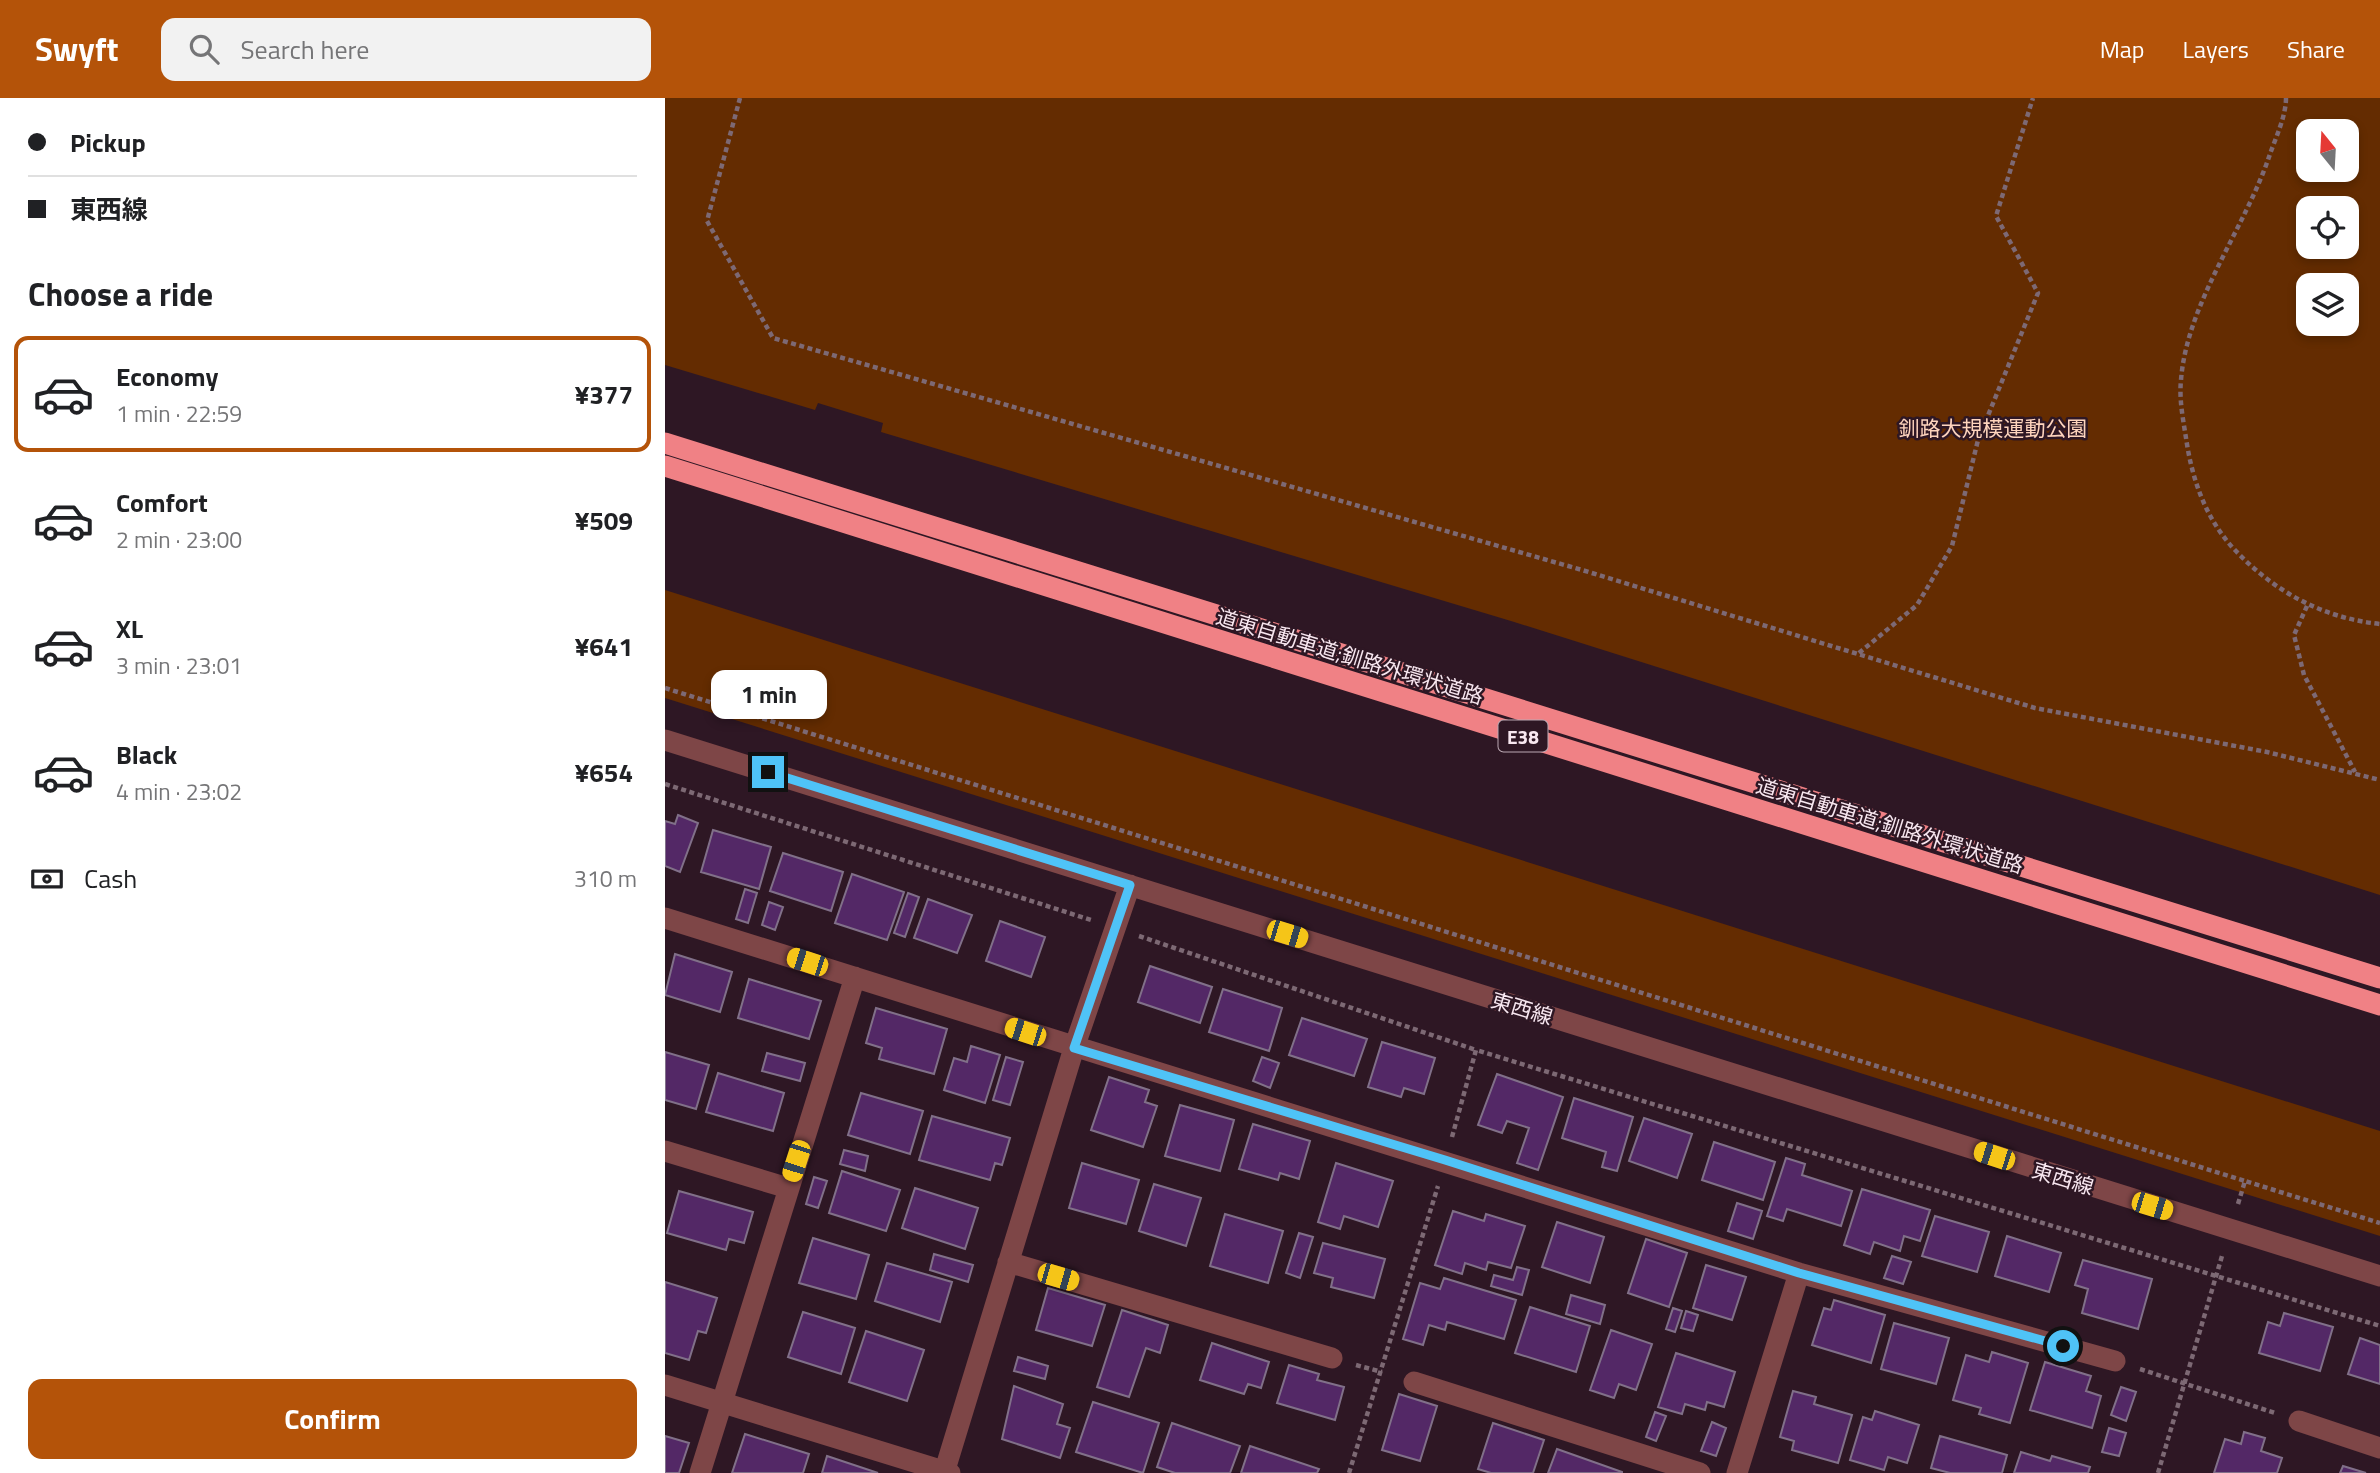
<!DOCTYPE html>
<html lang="en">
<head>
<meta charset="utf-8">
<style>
  body { margin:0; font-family:"Titillium Web","Noto Sans JP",sans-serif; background:#f2f2f2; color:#202124; height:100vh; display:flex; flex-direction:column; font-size:26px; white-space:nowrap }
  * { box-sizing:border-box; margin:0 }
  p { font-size:23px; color:#757577 }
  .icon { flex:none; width:38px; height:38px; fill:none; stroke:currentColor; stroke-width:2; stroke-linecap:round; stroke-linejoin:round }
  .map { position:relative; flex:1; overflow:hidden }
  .details { display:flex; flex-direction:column; background:#fff; width:665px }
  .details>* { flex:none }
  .top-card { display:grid; align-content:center; height:154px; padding:0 28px; background:#fff }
  .needle { width:46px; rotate:342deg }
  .tools { position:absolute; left:1631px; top:21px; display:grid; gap:14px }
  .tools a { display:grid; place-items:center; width:63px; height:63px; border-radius:14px; background:#fff; box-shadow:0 4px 10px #0003; font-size:35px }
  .end { position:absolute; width:32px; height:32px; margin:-16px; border:9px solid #4fc3f7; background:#111; box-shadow:0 0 0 4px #111 }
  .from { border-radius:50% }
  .bubble { position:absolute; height:49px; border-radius:14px; background:#fff; box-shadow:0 4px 10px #0003; font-size:23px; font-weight:700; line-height:49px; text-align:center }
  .car { position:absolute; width:21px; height:42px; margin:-21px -10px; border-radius:9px; box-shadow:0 0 5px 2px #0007; background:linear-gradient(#f5c518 24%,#345 0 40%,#f5c518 0 76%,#345 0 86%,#f5c518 0) }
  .top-card b { display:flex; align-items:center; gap:24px; height:66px; font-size:26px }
  .top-card b+b { border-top:2px solid #e0e0e0 }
  .top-card i { width:18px; height:18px; background:#202124 }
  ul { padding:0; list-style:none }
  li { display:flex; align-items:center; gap:21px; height:116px; margin:0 14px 10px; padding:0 14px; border:4px solid transparent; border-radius:14px }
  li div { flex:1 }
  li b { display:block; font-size:26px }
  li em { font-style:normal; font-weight:700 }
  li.current { border-color:#b45309 }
  li>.icon { width:63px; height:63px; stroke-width:1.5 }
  h2 { padding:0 28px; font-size:32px; line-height:84px }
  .pay { display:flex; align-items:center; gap:18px; height:77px; padding:0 28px; font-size:26px }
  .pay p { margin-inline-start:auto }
  .button { display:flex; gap:14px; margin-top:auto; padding:14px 28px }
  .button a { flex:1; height:80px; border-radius:14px; background:#b45309; color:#fff; font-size:28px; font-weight:700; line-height:80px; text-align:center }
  header { display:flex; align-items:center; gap:42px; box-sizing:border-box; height:98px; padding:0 35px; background:#b45309; color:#fff }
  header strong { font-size:33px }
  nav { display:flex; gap:38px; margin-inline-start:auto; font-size:24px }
  .search { width:490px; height:63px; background:#f2f2f2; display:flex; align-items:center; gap:18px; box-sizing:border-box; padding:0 24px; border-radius:14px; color:#757577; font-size:26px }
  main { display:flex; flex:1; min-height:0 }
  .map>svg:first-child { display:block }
</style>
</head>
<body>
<header>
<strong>Swyft</strong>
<div class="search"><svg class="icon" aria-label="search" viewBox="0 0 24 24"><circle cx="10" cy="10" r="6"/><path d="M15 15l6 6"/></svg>Search here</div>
<nav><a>Map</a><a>Layers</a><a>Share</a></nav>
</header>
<main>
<section class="details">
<div class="top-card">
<b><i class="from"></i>Pickup</b>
<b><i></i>東西線</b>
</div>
<h2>Choose a ride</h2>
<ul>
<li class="current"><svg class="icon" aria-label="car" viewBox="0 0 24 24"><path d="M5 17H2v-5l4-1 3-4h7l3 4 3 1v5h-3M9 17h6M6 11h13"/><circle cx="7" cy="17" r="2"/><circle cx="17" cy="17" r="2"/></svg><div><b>Economy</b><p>1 min · 22:59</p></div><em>¥377</em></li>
<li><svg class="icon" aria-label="car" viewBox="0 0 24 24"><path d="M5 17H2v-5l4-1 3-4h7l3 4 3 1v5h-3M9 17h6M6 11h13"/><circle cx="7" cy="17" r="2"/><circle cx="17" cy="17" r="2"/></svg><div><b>Comfort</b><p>2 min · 23:00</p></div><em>¥509</em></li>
<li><svg class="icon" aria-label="car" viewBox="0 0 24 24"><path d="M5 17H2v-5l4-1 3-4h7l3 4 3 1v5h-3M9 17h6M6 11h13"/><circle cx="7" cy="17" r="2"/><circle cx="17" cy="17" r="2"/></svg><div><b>XL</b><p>3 min · 23:01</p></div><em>¥641</em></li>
<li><svg class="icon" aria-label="car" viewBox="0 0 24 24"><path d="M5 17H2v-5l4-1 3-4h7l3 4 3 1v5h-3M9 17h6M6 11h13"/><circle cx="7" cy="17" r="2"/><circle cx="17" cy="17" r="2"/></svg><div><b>Black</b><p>4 min · 23:02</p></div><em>¥654</em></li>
</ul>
<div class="pay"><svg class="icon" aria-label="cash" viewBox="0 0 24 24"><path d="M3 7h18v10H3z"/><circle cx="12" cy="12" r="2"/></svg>Cash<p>310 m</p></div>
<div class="button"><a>Confirm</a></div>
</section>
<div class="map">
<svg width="1715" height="1375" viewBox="0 0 1715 1375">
  <rect width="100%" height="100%" fill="#2e1724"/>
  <path fill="#642c01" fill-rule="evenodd" d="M0,0h1715v797l-869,-274 -630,-189 2,-9 -65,-20 -3,7 -150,-45zM1643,33h39v39h-39zM1643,110h39v39h-39zM1643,187h39v39h-39z
    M0,492l1715,541v105l-1715,-538z"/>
  <path fill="#532866" stroke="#817089" stroke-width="2" d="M13,717l20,8 -18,49 -15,-6v-45l10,3z
    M48,732l58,17 -12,42 -58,-17z
    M118,755l60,19 -12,39 -61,-20z
    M187,776l52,18 -17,48 -52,-17z
    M80,791l12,4 -9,30 -12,-4z
    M243,795l11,4 -14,40 -11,-4z
    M263,801l44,16 -15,38 -43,-15z
    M104,804l14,5 -8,23 -13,-5z
    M335,823l45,16 -14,40 -45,-16z
    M10,856l57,18 -12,40 -55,-17z
    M485,868l62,21 -12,36 -62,-21z
    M84,881l72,22 -12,38 -71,-21z
    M558,891l59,19 -13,43 -60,-19z
    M211,910l71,21 -13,45 -55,-15 3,-11 -16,-5z
    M637,920l65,21 -13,37 -65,-21z
    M717,944l53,16 -11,36 -20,-6 -3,9 -33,-10z
    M306,948l29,9 -15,48 -41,-13 10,-32 13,4z
    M0,954l44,13 -13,44 -31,-9z
    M102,955l38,10 -5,18 -38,-10z
    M341,959l17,5 -13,43 -17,-5z
    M597,959l17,6 -9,25 -17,-7z
    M53,975l66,20 -11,38 -67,-19z
    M832,976l66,23 -25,73 -21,-7 12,-35 -22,-7 -5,12 -24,-8z
    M444,979l40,13 -4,12 12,4 -14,41 -52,-17z
    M196,995l62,18 -13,43 -62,-19z
    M909,1000l59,19 -16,54 -15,-4 4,-15 -44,-14z
    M515,1007l54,15 -14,51 -55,-15z
    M267,1018l78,22 -8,27 -7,-2 -5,17 -71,-20z
    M979,1020l48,16 -15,44 -48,-17z
    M588,1026l57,17 -11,38 -19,-6 -2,7 -39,-11z
    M1049,1044l61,20 -12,38 -61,-20z
    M179,1052l24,6 -3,15 -25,-7z
    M1121,1060l19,6 -3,11 50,16 -11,35 -54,-17 -4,12 -16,-5z
    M417,1065l57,17 -13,44 -57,-16z
    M671,1065l57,18 -15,46 -34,-11 -4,13 -22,-7z
    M177,1073l58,19 -14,41 -57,-18z
    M149,1079l13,4 -9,27 -12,-4z
    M489,1086l47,14 -15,48 -47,-15z
    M250,1090l63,20 -13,41 -63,-21z
    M1197,1091l68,21 -10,31 -16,-5 -4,15 -26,-9 -4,12 -26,-9z
    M14,1093l74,21 -9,31 -15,-4 -3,11 -59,-17z
    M1072,1105l25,8 -9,28 -25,-8z
    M788,1113l31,10 2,-7 39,12 -14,42 -23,-6 -2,8 -21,-7 -3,11 -27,-9z
    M560,1116l58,17 -15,52 -58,-17z
    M1270,1118l54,16 -12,40 -55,-16z
    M892,1124l47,15 -14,46 -48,-16z
    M634,1135l14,4 -13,41 -14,-5z
    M1342,1138l54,17 -12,39 -54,-16z
    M148,1140l56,17 -13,44 -57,-16z
    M981,1141l41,14 -18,54 -41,-14z
    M658,1145l62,16 -11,39 -43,-11 2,-9 -19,-5z
    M269,1156l39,11 -5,17 -38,-12z
    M1227,1158l19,6 -8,22 -19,-6z
    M1418,1162l69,19 -14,50 -56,-16 6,-24 -13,-4z
    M222,1165l65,19 -12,40 -65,-21z
    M1041,1167l40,12 -14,43 -39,-12z
    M852,1169l12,3 -7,25 -31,-9 3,-11 19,5z
    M779,1180l72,22 -12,39 -57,-17 -2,8 -16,-5 -6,20 -20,-6 17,-56 20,6z
    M0,1184l52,16 -11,35 -8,-2 -9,29 -24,-7z
    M383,1190l57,17 -13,41 -56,-16z
    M906,1197l34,10 -5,19 -34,-10z
    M1169,1202l51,15 -14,48 -59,-18 12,-37 7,2z
    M865,1209l60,19 -14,46 -61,-19z
    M1008,1210l9,3 -7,21 -9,-3z
    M457,1212l46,15 -8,28 -14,-5 -17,49 -32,-10z
    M1021,1213l12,4 -5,16 -12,-3z
    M138,1214l52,16 -14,46 -53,-17z
    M1619,1215l49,14 -13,44 -61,-18 9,-31 12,4z
    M1229,1225l55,15 -13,46 -55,-15z
    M946,1232l41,14 -16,46 -17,-6 -5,14 -24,-8z
    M201,1233l58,19 -17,51 -58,-19z
    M1695,1240l20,7v39l-32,-10z
    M547,1245l57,19 -8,26 -13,-4 -4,10 -44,-14z
    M1327,1254l36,11 -18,60 -31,-9 2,-6 -28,-8 13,-45 23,7z
    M1011,1255l59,19 -11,35 -17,-5 -2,8 -20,-6 -3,10 -24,-7z
    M353,1259l30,9 -3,13 -31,-8z
    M1380,1264l46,14 -5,15 15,5 -9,32 -62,-18z
    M624,1267l30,9 -2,6 27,7 -9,33 -58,-17z
    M349,1288l49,18 -6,20 13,4 -10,30 -58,-19z
    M1456,1289l15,5 -10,29 -15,-6z
    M1128,1293l23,6 -2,7 38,11 -14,48 -46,-13 2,-9 -14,-4z
    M734,1296l38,12 -17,55 -38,-11z
    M428,1304l66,21 -16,50 -67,-21z
    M1210,1313l44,14 -12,38 -19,-6 -4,13 -34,-10 13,-43 9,3z
    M990,1314l11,4 -10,25 -10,-4z
    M1047,1324l14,6 -10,28 -15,-5z
    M507,1325l68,23 -10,27h-55l-18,-6z
    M828,1325l51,17 -11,33h-42l-13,-4z
    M1444,1330l17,5 -7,23 -17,-4z
    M1579,1334l21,6 -4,13 21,7 -5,15h-63l11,-34 16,5z
    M80,1336l64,20 -6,19h-71z
    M0,1338l24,7 -10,30h-14z
    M1275,1338l67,19 -5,18h-52l-19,-5z
    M585,1348l69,23 -2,4h-76z
    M892,1351l65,23v1h-74z
    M1356,1354l29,9 2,-5 38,11 -2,6h-74z
    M162,1358l51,17h-56z
    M1678,1368l23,7h-26z"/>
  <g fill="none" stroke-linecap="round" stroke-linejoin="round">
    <path stroke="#7d6974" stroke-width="4.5" stroke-dasharray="5 3.5" stroke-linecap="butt" d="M75,0l-33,123 66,117 809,232 453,138 232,44 113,28
      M1621,0c0,18 -10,39 -16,56 -24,73 -83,148 -89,226 -2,19 2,39 5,58 6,41 19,79 47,110 40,43 89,70 147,76
      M1642,508l-13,29 10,40 51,97
      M1194,555l58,-48 35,-59 26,-106 60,-147 -42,-77 37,-118
      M0,590l1580,493
      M0,686l426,136
      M474,838l337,114
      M787,1039l24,-87 904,276
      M1573,1106l7,-23 135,42
      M691,1267l26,7
      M1475,1271l135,44
      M684,1375l89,-287
      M1493,1375l64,-217"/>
    <path stroke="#7e4647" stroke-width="21" d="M0,642l1715,536
      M0,820l1134,355 316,88
      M0,1053l123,37
      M343,1164l324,96
      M749,1284l286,91
      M0,1287l285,88
      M1634,1323l81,27
      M35,1375l155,-496
      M279,1375l130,-425 56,-163
      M1072,1375l62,-200"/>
    <path stroke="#f08185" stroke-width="21" d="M0,345l1715,535
      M0,368l1715,539"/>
  </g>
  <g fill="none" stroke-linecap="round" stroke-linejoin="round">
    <path stroke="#4fc3f7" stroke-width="9" d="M103,674l362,113 -56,163 371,112 354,113 264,73"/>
  </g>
  <g text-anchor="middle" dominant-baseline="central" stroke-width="5" stroke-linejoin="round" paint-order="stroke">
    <rect fill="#2e1724" stroke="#bba9b3" stroke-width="2" x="833.5" y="622.5" width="49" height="31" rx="5"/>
    <g font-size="19" font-weight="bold" fill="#f8e7f0">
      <text x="858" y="638">E38</text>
    </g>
    <g font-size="21" fill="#fed4bd" stroke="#2e1724">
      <text x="1328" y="330">釧路大規模運動公園</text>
    </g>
    <g font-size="21" fill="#f8e7f0" stroke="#2e1724">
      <text transform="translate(685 558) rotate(17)">道東自動車道;釧路外環状道路</text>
      <text transform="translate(1225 727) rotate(17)">道東自動車道;釧路外環状道路</text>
      <text transform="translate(857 910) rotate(17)">東西線</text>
      <text transform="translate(1398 1080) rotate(17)">東西線</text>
    </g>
  </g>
</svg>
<div class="tools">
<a><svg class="needle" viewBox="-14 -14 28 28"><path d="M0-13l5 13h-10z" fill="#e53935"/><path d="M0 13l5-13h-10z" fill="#757577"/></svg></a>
<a><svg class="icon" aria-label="locate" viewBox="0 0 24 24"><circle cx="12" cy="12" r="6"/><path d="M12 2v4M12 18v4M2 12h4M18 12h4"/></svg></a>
<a><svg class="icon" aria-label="layers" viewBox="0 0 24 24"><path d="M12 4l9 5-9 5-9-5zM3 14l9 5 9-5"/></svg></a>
</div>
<i class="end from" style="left:1398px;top:1248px"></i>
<i class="end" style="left:103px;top:674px"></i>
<div class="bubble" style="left:46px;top:572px;width:116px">1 min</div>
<i class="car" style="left:622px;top:836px;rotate:107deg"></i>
<i class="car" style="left:142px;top:864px;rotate:288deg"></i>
<i class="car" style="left:360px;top:934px;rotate:288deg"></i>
<i class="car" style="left:1329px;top:1058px;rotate:288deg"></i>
<i class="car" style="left:131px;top:1063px;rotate:198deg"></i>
<i class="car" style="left:1487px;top:1108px;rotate:107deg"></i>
<i class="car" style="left:393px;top:1179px;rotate:106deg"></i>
</div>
</main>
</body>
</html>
